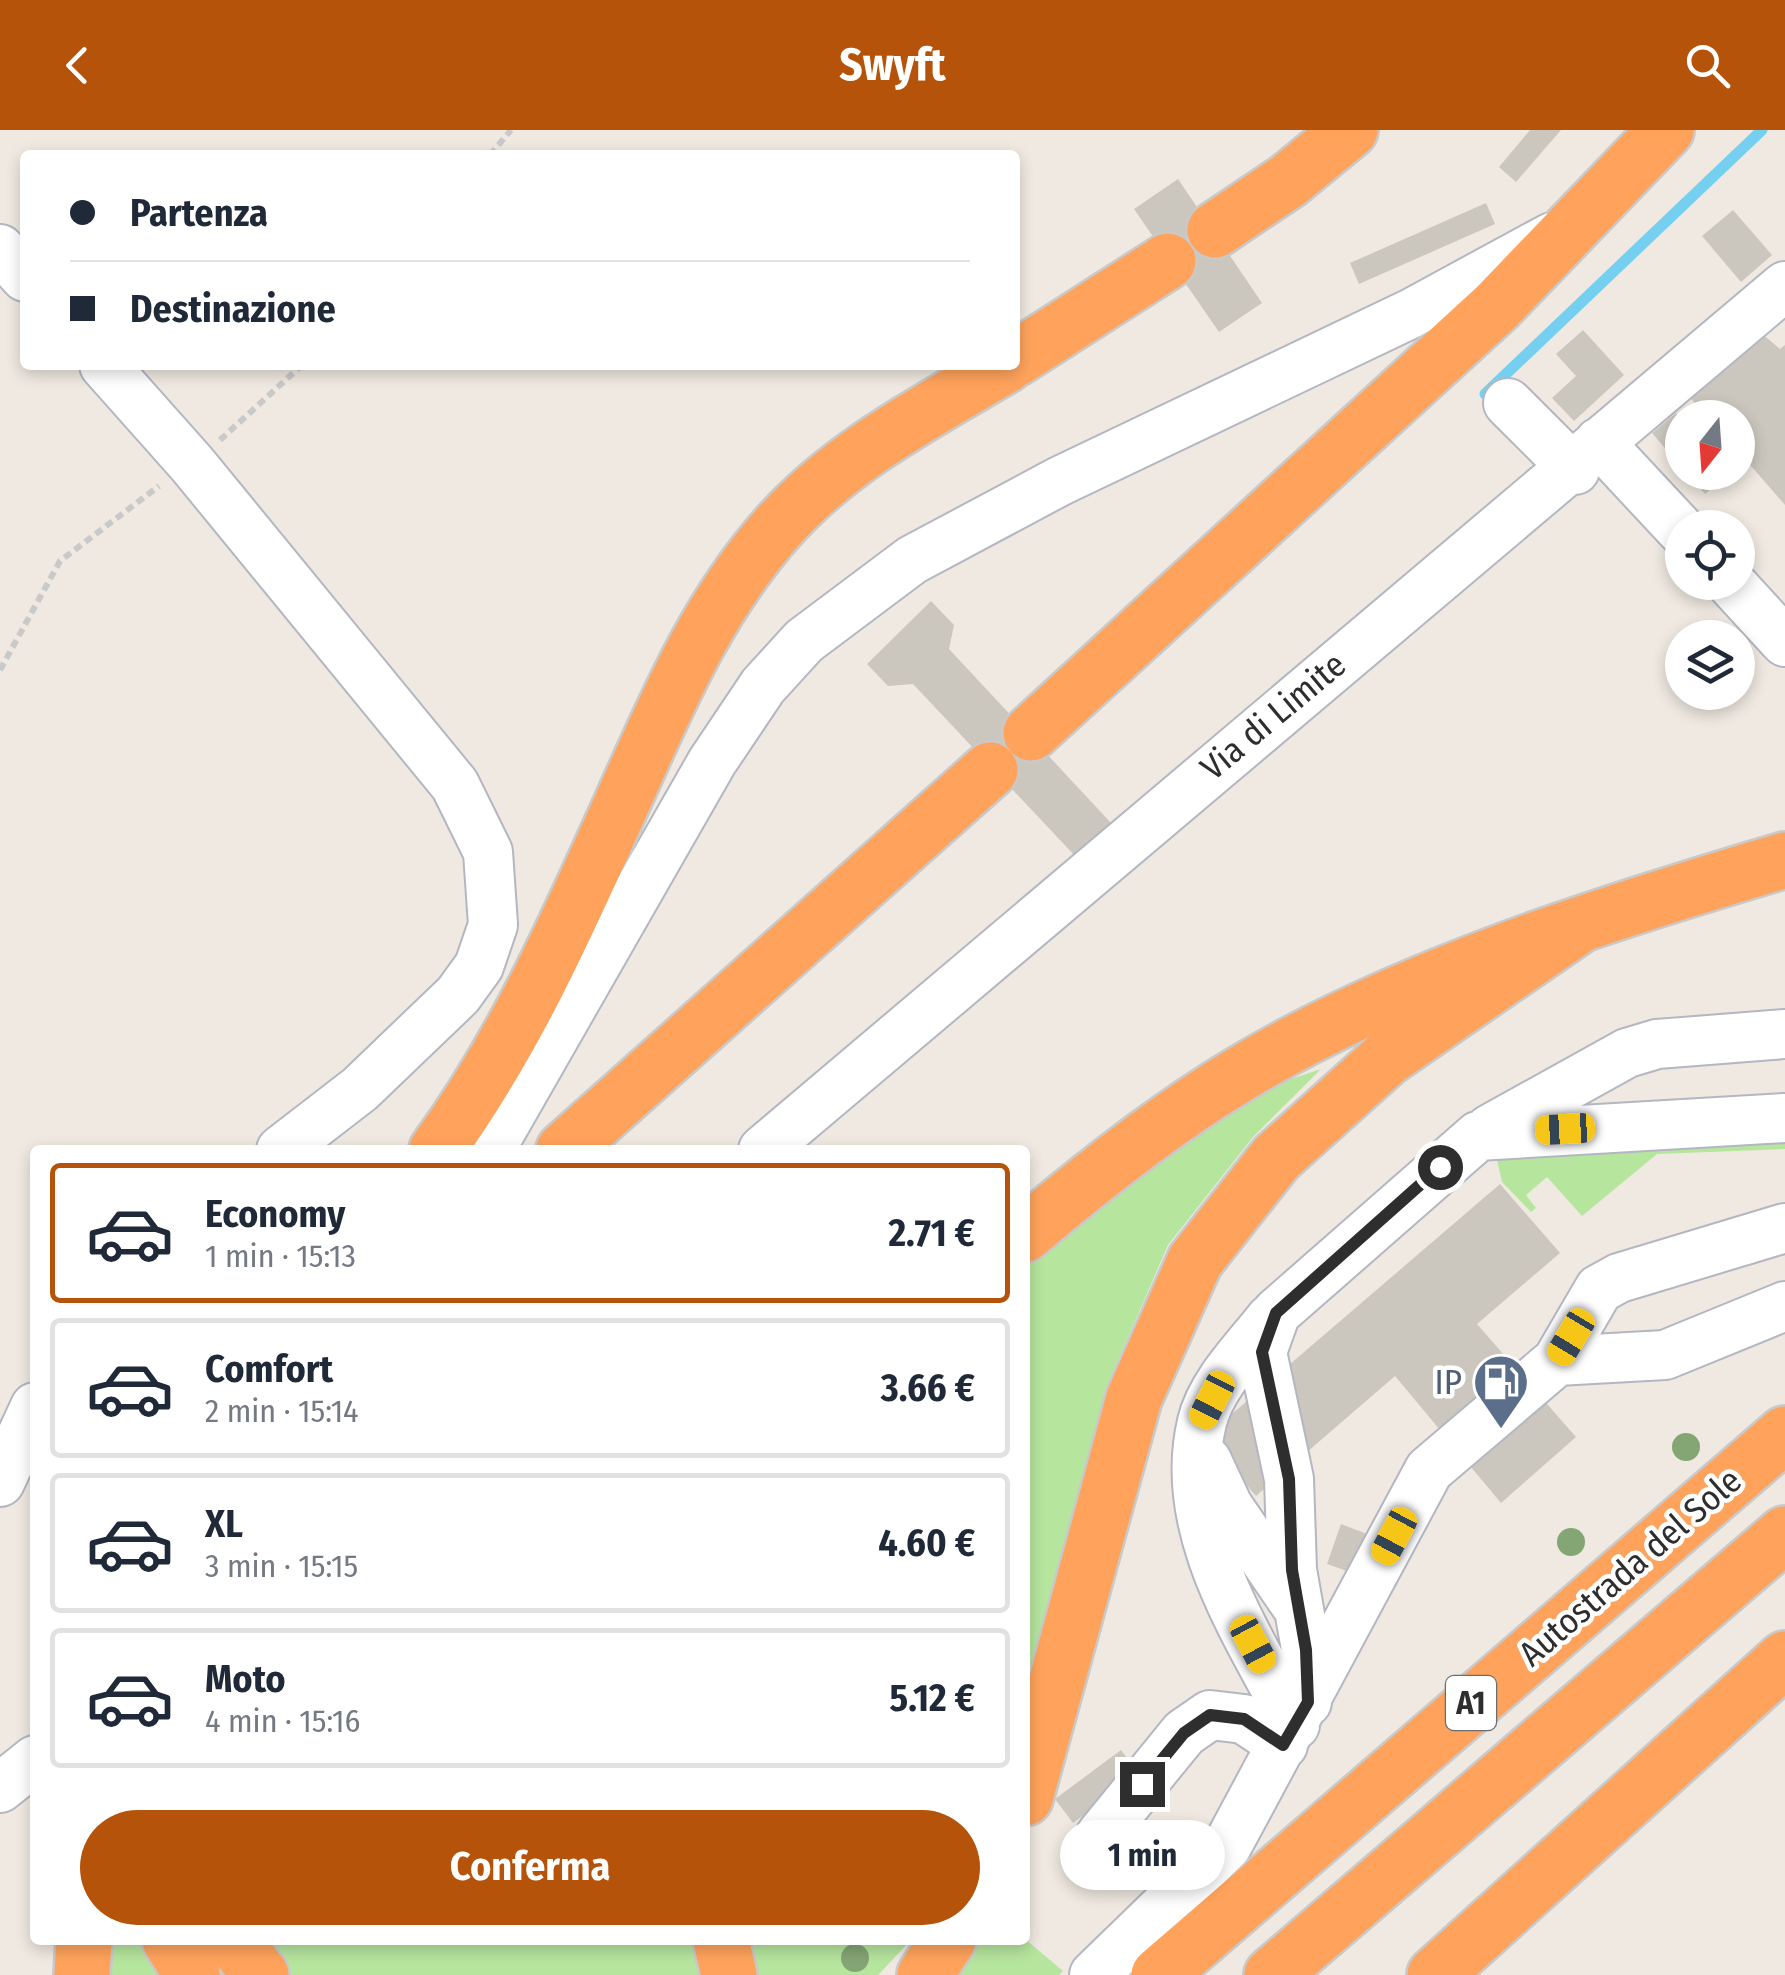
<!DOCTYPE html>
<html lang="it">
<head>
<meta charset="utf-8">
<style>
  body { margin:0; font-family:"Fira Sans Condensed",sans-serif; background:#f2f2f3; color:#1f2937; height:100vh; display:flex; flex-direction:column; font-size:38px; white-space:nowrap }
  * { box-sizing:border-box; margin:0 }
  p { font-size:32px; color:#747a83 }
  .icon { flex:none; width:55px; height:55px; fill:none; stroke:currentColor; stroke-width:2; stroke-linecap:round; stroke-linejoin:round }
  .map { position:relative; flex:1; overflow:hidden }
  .drawer { position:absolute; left:30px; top:1015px; width:1000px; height:800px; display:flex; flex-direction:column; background:#fff; border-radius:10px; box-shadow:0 5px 15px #0003 }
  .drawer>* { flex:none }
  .banner { position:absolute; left:20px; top:20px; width:1000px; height:220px; border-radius:10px; box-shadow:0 5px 15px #0003; display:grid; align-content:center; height:220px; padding:0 50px; background:#fff }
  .needle { width:65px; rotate:197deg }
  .tools { position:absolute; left:1665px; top:270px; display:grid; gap:20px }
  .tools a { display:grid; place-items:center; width:90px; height:90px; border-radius:50%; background:#fff; box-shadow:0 5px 15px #0003; font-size:50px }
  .end { position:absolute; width:45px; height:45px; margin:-22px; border:12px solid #2e2e2e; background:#fff; box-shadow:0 0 0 5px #fff }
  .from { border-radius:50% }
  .bubble { position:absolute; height:70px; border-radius:35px; background:#fff; box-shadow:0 5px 15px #0003; font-size:32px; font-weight:700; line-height:70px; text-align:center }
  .car { position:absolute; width:30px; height:60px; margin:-30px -15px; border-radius:12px; box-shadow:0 0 8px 2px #0007; background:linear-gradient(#f5c518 24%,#345 0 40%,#f5c518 0 76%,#345 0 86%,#f5c518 0) }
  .banner b { display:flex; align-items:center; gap:35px; height:95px; font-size:38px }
  .banner b+b { border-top:2px solid #e0e1e3 }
  .banner i { width:25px; height:25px; background:#1f2937 }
  ul { padding:18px 0 0; list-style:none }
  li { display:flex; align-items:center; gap:30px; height:140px; margin:0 20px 15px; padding:0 30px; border:5px solid #e0e1e3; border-radius:10px }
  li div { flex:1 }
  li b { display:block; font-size:38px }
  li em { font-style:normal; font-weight:700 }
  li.active { border-color:#b45309 }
  li>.icon { width:90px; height:90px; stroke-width:1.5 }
  .cta { display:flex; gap:20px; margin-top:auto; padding:20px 50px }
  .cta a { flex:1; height:115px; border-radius:60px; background:#b45309; color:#fff; font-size:40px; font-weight:700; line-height:115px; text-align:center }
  header { display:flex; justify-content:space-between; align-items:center; height:130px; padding:0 50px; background:#b45309; color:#fff; font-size:45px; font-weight:700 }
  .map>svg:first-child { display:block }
</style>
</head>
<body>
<header><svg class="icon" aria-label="back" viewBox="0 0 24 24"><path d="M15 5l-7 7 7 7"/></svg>Swyft<svg class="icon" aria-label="search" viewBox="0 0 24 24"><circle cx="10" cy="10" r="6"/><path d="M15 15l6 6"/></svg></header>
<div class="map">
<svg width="1785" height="1845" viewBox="0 0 1785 1845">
  <rect width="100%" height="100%" fill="#efe9e1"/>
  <path fill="#b6e59e" d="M1321,939l-68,68 -85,108 -62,143 -81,303v-432l216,-163z
    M1785,1008v11l-128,5 -75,62 -35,-39 -21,18 10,13 -5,4 -29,-30 -7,-31z
    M1025,1809l38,32 -4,4h-119l25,-35z
    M96,1810h53l18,35h-73z
    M253,1810h658l-33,35h-595z"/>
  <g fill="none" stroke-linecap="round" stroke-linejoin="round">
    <path stroke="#75cff0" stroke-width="11" d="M1485,264l277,-264"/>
  </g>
  <path fill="#cbc7bf" d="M1530,0h31l-45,52 -17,-15z
    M1178,49l84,124 -43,29 -85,-123z
    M1486,73l9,21 -136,60 -9,-21z
    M1733,80l39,45 -31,27 -39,-46z
    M1753,196l27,23 5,-4v160l-47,-54v-33h-30l-23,-26z
    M1583,200l41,45 -50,46 -22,-23 24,-22 -20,-22z
    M1676,283l6,8v47l-30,-35z
    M1686,342h41l1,3 -23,19z
    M931,471l23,24 -5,24 162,174 -35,34 -163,-173 -25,2 -21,-22z
    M1500,1054l60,69 -83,71 99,113 -75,66 -106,-127 -139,120 -51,-59z
    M1341,1394l39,15 -13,39 -40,-14z
    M1121,1620l18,24 -66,49 -18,-24z"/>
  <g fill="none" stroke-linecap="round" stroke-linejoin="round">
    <g stroke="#b4b7c1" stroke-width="52">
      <path id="minor" d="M0,119l25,28
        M104,235l88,99 263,321 33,67 5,73 -14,41 -21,29 -98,94 -79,61
        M1508,273l67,67
        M1599,312l83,89
        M1730,452l55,60
        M1490,999l137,-76 30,-9 128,-10
        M490,1020l222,-388 51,-76 41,-45 108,-81 148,-79 350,-167 142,-77
        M763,1020l1022,-864
        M1270,1189c-23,30 -59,65 -68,103 -26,108 45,211 93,303
        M1557,1231l42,-72 20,-11 166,-50
        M1207,1331l21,45 67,98
        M0,1352l35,-75
        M1307,1572l-1,-53 -14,-79 -3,-91 -27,-127 14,-39 202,-177 307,-18
        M0,1658l35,-28
        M1100,1706l84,-103 26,-18 34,4 39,26
        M1094,1845l133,-129 202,-376 128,-109 108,-6 120,-49"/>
    </g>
    <g stroke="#c9c9c9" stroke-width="60">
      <path id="highway" d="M1215,100l73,-49 62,-51
        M1015,229l153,-98
        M1031,603l465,-426 170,-177
        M437,1020c78,-107 131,-227 185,-347 44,-98 84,-195 156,-276 63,-71 147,-114 228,-162
        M564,1020l426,-380
        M1025,1104c67,-57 139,-114 214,-159 157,-96 370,-163 546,-215
        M1025,1668l109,-400 61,-137 81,-103 111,-100 190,-131
        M170,1810l22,35
        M232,1810l29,35
        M721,1810l8,35
        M82,1845l2,-35
        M925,1845l23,-35
        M1159,1845l626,-541
        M1272,1845l513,-441
        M1435,1845l350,-316"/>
    </g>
    <path stroke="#c9c9c9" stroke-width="6" stroke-dasharray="8 5" stroke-linecap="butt" d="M490,25l21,-25
      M220,310l82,-75
      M0,540l60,-109 99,-75"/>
    <use href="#minor" stroke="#fff" stroke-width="48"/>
    <use href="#highway" stroke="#ffa35c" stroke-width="55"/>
  </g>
  <g fill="#84a574">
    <circle cx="1686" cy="1317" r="14"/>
    <circle cx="1571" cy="1412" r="14"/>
    <circle cx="1155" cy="1741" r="14"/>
    <circle cx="855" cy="1828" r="14"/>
  </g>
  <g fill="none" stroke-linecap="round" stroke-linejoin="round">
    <path stroke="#2e2e2e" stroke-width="12" d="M1142,1654l42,-51 26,-18 34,4 39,26 25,-43 -2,-52 -14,-80 -3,-91 -27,-127 14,-39 164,-146"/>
  </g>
  <defs>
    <g id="fuel-pin" transform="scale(2.875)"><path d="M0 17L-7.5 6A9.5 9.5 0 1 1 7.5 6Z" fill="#5c6f8a" stroke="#fff"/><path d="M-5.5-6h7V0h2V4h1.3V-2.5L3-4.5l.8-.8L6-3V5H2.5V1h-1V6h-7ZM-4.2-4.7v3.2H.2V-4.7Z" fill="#fff"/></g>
  </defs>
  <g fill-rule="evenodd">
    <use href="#fuel-pin" x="1501" y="1252"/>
  </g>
  <g text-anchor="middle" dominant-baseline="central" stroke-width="9" stroke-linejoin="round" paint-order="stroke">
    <rect fill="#fff" stroke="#6d6d6d" stroke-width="2.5" x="1446" y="1546" width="50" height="54" rx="8"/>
    <g font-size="32" font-weight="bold" fill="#2e2e2e">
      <text x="1471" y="1573">A1</text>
    </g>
    <g font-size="35" fill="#2e2e2e" stroke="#fff">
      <text transform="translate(1273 586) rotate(-40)">Via di Limite</text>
      <text transform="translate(1630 1437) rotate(-41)">Autostrada del Sole</text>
    </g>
    <g font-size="35" fill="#4e5e75" stroke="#fff" text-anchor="end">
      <text x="1462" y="1252">IP</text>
    </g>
  </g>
</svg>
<div class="tools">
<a><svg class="needle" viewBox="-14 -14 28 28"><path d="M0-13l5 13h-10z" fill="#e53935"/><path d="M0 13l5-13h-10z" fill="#747a83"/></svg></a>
<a><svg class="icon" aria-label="locate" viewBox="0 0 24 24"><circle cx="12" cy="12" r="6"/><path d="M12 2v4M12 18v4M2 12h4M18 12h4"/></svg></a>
<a><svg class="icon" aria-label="layers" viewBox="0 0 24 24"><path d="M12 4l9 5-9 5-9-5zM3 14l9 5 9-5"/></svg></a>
</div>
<i class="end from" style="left:1440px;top:1037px"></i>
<i class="end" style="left:1142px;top:1654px"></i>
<div class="bubble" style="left:1060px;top:1690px;width:165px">1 min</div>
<i class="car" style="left:1565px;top:999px;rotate:267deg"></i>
<i class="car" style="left:1571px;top:1207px;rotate:211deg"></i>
<i class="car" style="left:1212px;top:1270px;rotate:207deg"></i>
<i class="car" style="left:1394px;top:1406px;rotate:208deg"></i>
<i class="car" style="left:1253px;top:1514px;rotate:152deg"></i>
<div class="banner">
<b><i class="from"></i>Partenza</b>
<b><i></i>Destinazione</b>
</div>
<section class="drawer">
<ul>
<li class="active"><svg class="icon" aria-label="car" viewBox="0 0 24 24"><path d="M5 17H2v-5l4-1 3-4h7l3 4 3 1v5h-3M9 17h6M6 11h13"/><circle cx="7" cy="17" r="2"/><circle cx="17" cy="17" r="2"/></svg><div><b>Economy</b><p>1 min · 15:13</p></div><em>2.71 €</em></li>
<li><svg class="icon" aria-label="car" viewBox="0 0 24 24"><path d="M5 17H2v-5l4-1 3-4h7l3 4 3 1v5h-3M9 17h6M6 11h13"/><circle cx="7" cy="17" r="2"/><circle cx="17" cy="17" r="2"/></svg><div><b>Comfort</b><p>2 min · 15:14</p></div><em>3.66 €</em></li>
<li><svg class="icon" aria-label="car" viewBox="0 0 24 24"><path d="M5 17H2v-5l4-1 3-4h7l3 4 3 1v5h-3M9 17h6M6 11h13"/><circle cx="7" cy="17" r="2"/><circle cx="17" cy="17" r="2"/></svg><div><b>XL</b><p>3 min · 15:15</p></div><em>4.60 €</em></li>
<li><svg class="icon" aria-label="car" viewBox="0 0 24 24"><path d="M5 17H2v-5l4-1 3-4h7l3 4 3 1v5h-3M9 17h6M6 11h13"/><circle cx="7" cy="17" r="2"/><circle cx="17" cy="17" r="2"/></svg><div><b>Moto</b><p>4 min · 15:16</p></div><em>5.12 €</em></li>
</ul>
<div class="cta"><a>Conferma</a></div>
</section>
</div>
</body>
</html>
